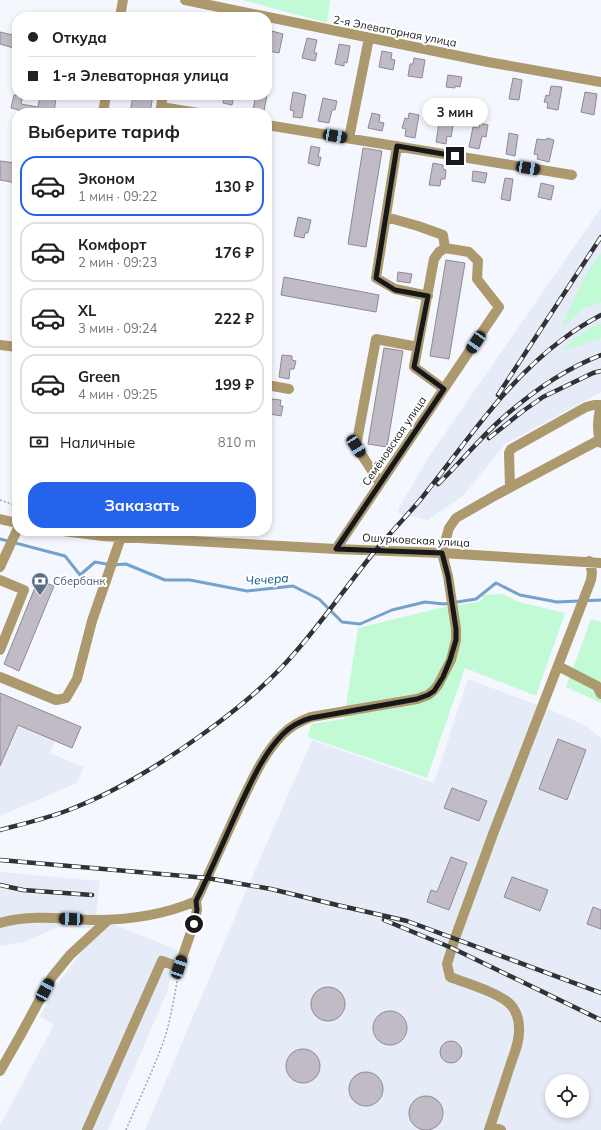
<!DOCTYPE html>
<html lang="ru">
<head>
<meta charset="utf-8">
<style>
  body { margin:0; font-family:Mulish,sans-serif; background:#f2f2f2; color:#222; height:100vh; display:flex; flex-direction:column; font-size:15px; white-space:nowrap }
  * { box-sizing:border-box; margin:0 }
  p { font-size:13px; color:#767676 }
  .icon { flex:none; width:22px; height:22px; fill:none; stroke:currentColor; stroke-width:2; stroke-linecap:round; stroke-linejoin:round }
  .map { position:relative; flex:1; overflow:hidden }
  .side { position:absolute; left:12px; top:108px; width:260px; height:428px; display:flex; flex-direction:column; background:#fff; border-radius:16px; box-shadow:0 2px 6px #0003 }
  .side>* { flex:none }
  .guide { position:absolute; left:12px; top:12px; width:260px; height:88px; border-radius:16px; box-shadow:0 2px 6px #0003; display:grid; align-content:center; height:88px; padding:0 16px; background:#fff }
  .controls { position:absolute; left:545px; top:1074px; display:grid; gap:8px }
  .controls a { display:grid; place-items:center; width:44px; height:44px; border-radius:50%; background:#fff; box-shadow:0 2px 6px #0003; font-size:20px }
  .end { position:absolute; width:18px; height:18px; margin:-9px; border:5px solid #17181c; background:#fff; box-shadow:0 0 0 2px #fff }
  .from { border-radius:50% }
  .bubble { position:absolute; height:28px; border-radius:14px; background:#fff; box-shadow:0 2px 6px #0003; font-size:13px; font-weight:700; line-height:28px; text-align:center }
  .car { position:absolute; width:12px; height:24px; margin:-12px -6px; border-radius:5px; box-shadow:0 0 3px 1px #0007; background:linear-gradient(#222 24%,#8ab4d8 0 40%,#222 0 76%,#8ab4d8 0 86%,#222 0) }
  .guide b { display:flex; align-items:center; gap:14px; height:38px; font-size:15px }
  .guide b+b { border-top:1px solid #e0e0e0 }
  .guide i { width:10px; height:10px; background:#222 }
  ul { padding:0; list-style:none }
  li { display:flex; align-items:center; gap:12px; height:60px; margin:0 8px 6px; padding:0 8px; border:2px solid #e0e0e0; border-radius:16px }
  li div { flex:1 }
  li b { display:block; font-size:15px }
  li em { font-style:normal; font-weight:700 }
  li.on { border-color:#2563eb }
  li>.icon { width:36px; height:36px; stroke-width:1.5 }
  h2 { padding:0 16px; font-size:18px; line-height:48px }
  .pay { display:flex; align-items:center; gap:10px; height:44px; padding:0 16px; font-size:15px }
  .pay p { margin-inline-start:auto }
  .cta { display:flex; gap:8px; margin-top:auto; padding:8px 16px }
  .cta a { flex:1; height:46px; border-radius:16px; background:#2563eb; color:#fff; font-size:16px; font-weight:700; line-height:46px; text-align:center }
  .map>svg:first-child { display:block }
</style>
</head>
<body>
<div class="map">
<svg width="601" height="1130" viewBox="0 0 601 1130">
  <rect width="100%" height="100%" fill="#f5f7fe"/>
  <path fill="#e6ebf8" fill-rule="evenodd" d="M601,208v184l-96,52 -42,52 -35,24 -28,-6 -2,-5 32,-54z
    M468,679l83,31 35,16 15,12v392h-456l104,-246 63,-144 122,43zM552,1081h30v30h-30z
    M0,693l81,34 -26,14 -5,12 34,14 -7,16 -77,33z
    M0,872l100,9 -5,43 -3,4 -33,-1 -36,15 -23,4z
    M110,923l68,27 -11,42 -59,138h-108v-5l54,-100 -14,-9 19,-34 22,-30z"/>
  <path fill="#c2fad5" d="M243,0h87l-3,23z
    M601,253v49l-3,2 -15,4 -11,12 -10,7 4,-12 21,-42z
    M601,323v15l-22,8 -18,4 25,-20z
    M503,594l16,8 46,11 -29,83 -71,-28 -38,110 -119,-41 3,-13 33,-5 14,-91 86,-21 34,-5 5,-3 -1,-4z
    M591,619l10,3v81l-35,-16z"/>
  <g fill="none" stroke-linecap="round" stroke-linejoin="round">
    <path stroke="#75a1cd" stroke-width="3" d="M0,539l65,17 15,19 15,-13 17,3 14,-1 39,16h25l57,11 46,-5 26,13 23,23 18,2 32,-14 33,-8 19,2 32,-5 20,-16 24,12 37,7 44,-2"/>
  </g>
  <path fill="#c1bbc5" stroke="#8e8992" d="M272,31l11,3 -4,19 -11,-2z
    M0,32l17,4v13l-17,-5z
    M307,38l10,2 -3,13h3l-2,8 -13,-3z
    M339,44l11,2 -3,17 -3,-1v4l-9,-2z
    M382,51l10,2 -1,6 4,1 -2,10 -14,-3z
    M414,58l11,2 -3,18 -14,-2 2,-12h3z
    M448,75l14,2 -2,10 -5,-1v2l-9,-1z
    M513,78l9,2 -3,20 -10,-1z
    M551,86l11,1 -4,23 -11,-2 1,-5 -4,-1 2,-7 3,1z
    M293,92l13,3 -4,23 -9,-1 1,-6 -4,-1z
    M585,92l12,2 -3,21 -13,-3z
    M14,95h9l-2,9 17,3 2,-11 16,2 -2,15h-23l-12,-2v-1l-8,-2z
    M133,95h20l-3,18h-20z
    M224,95h10l-2,10 -9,-2z
    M256,95h11l-3,16 -11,-2z
    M323,98l14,3 -2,9h-3l-3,13 -11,-2z
    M372,113l8,2 -1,7 5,1 -2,8 -14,-3z
    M409,113l10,2 -4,23 -10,-2 1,-7 -4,-1 3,-10 3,1z
    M440,117l10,2 -1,6 4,1 -2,11 -4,-1 -1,8 -10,-2z
    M480,123l8,2 -2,12 -4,-1 -3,13 -10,-2 4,-20 6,1z
    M509,133l9,2 -3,21 -9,-2z
    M547,138l7,2 -5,22 -12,-3 1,-4 -4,-1 3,-15 9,1z
    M311,146l9,2 -2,9h3l-2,9 -11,-3z
    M363,148l19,3 -16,96 -18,-3z
    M0,161l15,2v3h2v17l-17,-3z
    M433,163l10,2v4l3,1 -1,9h-4l-1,7 -11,-1z
    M473,171l14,2 -2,10 -13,-2z
    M505,178l8,1 -3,22 -9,-2z
    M541,183l13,3 -3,14 -13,-3z
    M298,217l13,3 -3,13h-3l-1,5 -10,-2z
    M446,260l19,3 -16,96 -19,-3z
    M398,272l14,2 -2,9 -13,-2z
    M284,277l95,18 -3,17 -95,-17z
    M384,348l19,3 -16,96 -19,-3z
    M282,355l10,1v4l4,1 -2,8h-4l-1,10 -10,-2z
    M272,399l9,1 -1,6h3l-2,10 -11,-2z
    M38,580l16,6 -35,85 -15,-7z
    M0,693l81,34 -9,21 -54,-23 -18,41z
    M558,739l28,11 -19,50 -28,-11z
    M452,788l35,13 -8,20 -35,-13z
    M451,857l16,6 -18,47 -22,-8 4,-12 6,2z
    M512,877l36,13 -8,21 -36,-14z
    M593,907l8,3v19l-14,-5z
    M311 1004a17 17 0 1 1 34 0a17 17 0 1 1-34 0Z
    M373 1028a17 17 0 1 1 34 0a17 17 0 1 1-34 0Z
    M440 1052a11 11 0 1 1 22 0a11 11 0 1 1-22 0Z
    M286 1066a17 17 0 1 1 34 0a17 17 0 1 1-34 0Z
    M349 1089a17 17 0 1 1 34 0a17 17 0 1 1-34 0Z
    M409 1113a17 17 0 1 1 34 0a17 17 0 1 1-34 0Z"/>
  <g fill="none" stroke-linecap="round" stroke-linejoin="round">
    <path stroke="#a3a5ab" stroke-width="1.5" stroke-dasharray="2 2" stroke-linecap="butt" d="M0,500l17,6
      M126,1130c13,-31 28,-61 39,-93 6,-19 9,-40 13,-60"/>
    <path stroke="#ad996e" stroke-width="10" d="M185,0l303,62 113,20
      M120,17l3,-17
      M161,107l37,6
      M103,113l3,-18
      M160,113l3,-18
      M267,125l305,50
      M349,138l20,-100
      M397,146l-21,132 19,11 33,7
      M386,217l32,9 25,9 2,13
      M0,345l17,2
      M267,385l22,4
      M601,405c-3,12 -5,26 0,38
      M380,483l-24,-37 20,-107 42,8
      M510,487l-1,-34 2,-4 75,-42 8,-2h7
      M0,519l17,4
      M63,531l40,5 233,13 106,4 159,10
      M336,549l163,-242 -22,-28 1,-18 -9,-9 -24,-4 -6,4 -5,7 -20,108 30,22
      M0,567l17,-37
      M0,580l24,10 -24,60
      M558,666l39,20 4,8
      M0,677l56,23 10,-2 11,-19 15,-58 29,-84
      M0,923c31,-9 63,-4 94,-3 35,0 70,-5 102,-19
      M0,1071l20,-35 32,-59 18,-22 38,-35
      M490,1126l11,4
      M87,1130l75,-169 17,6 15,-44 3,-13 -1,-9c16,-33 30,-66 46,-100 11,-23 22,-48 41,-67 8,-8 17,-13 28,-17l106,-18 11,-4 5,-4 5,-6 13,-25 5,-20v-11l-8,-53 -6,-23 7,-25 7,-10 40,-23 105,-56
      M489,1130c7,-21 14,-43 21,-64 4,-12 10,-25 9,-38 0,-8 -3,-17 -8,-23 -11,-12 -45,-22 -61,-28l-3,-13 8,-26 38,-104 98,-254 1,-8 -3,-11"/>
    <g stroke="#313236" stroke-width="4.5">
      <path id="rail" d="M498,395l103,-158
        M489,438l34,-27 20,-14 50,-24 8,-2
        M438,484c20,-19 37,-40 57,-59 31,-29 67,-55 106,-70
        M0,830c22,-6 45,-11 66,-19 51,-19 97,-48 141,-80 26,-19 52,-40 74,-63 35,-36 62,-78 94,-117 15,-18 31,-34 46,-52 45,-56 84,-117 142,-160 12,-9 25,-17 38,-24
        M0,860l207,18 64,11 66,16 70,16 194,72
        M0,885l23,5 69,5
        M384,920l68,28 149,72"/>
    </g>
    <use href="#rail" stroke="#fff" stroke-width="3" stroke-dasharray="9" stroke-linecap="butt"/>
  </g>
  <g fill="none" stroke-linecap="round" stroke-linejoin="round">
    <path stroke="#17181c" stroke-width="5" d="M194,924l3,-14 -1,-9c17,-34 31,-68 47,-102 11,-23 22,-47 40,-65 8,-8 17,-13 28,-16l106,-19 11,-4 6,-4 9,-14 7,-17 6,-20v-11l-8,-53 -6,-23 -106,-4 108,-160 -30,-22 14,-71 -33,-6 -19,-12 21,-132 58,10"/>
  </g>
  <defs>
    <g id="bank-pin" transform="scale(0.9)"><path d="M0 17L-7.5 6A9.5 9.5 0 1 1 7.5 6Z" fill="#5c6f8a" stroke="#fff"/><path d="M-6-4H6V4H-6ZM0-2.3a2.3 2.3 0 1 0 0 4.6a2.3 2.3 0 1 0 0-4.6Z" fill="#fff"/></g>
  </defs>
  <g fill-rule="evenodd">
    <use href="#bank-pin" x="40" y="581"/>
  </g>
  <g text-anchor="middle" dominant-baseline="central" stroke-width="4" stroke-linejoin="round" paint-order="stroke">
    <g font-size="11" fill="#17181c" stroke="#fff">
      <text transform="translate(395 31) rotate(11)">2-я Элеваторная улица</text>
      <text transform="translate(394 441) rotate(-56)">Семёновская улица</text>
      <text transform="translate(416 540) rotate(3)">Ошурковская улица</text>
    </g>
    <g font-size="11" fill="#4e5e75" stroke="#fff" text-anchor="start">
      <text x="53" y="581">Сбербанк</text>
    </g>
    <g font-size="12" font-style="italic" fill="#0f538a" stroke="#fff">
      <text transform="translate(267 579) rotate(-4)">Чечера</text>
    </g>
  </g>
</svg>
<div class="controls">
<a><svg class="icon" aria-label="locate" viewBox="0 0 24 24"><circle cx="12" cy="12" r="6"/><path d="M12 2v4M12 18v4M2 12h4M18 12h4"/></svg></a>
</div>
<i class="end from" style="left:194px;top:924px"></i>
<i class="end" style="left:455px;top:156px"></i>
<div class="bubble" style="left:422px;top:98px;width:66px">3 мин</div>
<i class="car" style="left:335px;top:136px;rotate:100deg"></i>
<i class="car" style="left:528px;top:168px;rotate:99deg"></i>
<i class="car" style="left:476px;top:342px;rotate:214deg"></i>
<i class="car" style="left:356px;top:446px;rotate:147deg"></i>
<i class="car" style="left:71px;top:919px;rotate:272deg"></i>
<i class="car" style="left:179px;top:967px;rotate:18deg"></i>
<i class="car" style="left:45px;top:990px;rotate:28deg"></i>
<div class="guide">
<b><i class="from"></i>Откуда</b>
<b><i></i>1-я Элеваторная улица</b>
</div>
<section class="side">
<h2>Выберите тариф</h2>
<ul>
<li class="on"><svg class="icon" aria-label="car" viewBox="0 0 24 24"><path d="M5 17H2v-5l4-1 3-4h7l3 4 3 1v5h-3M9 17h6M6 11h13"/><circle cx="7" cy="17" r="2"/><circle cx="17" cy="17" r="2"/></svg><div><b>Эконом</b><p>1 мин · 09:22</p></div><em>130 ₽</em></li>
<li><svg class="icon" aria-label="car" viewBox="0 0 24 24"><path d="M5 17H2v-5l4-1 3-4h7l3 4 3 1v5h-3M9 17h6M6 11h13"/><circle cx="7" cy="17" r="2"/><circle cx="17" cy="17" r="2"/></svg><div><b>Комфорт</b><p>2 мин · 09:23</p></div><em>176 ₽</em></li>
<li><svg class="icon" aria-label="car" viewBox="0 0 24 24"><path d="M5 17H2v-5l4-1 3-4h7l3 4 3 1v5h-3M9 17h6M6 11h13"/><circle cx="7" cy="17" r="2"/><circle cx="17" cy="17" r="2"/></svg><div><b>XL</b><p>3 мин · 09:24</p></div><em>222 ₽</em></li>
<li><svg class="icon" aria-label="car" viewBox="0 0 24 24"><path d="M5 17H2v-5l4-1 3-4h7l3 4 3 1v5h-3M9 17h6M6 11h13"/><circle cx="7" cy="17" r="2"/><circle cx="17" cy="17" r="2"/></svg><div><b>Green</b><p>4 мин · 09:25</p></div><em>199 ₽</em></li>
</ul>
<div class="pay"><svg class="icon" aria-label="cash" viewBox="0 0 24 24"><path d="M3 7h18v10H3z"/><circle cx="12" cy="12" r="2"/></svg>Наличные<p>810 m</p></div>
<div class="cta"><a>Заказать</a></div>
</section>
</div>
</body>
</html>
